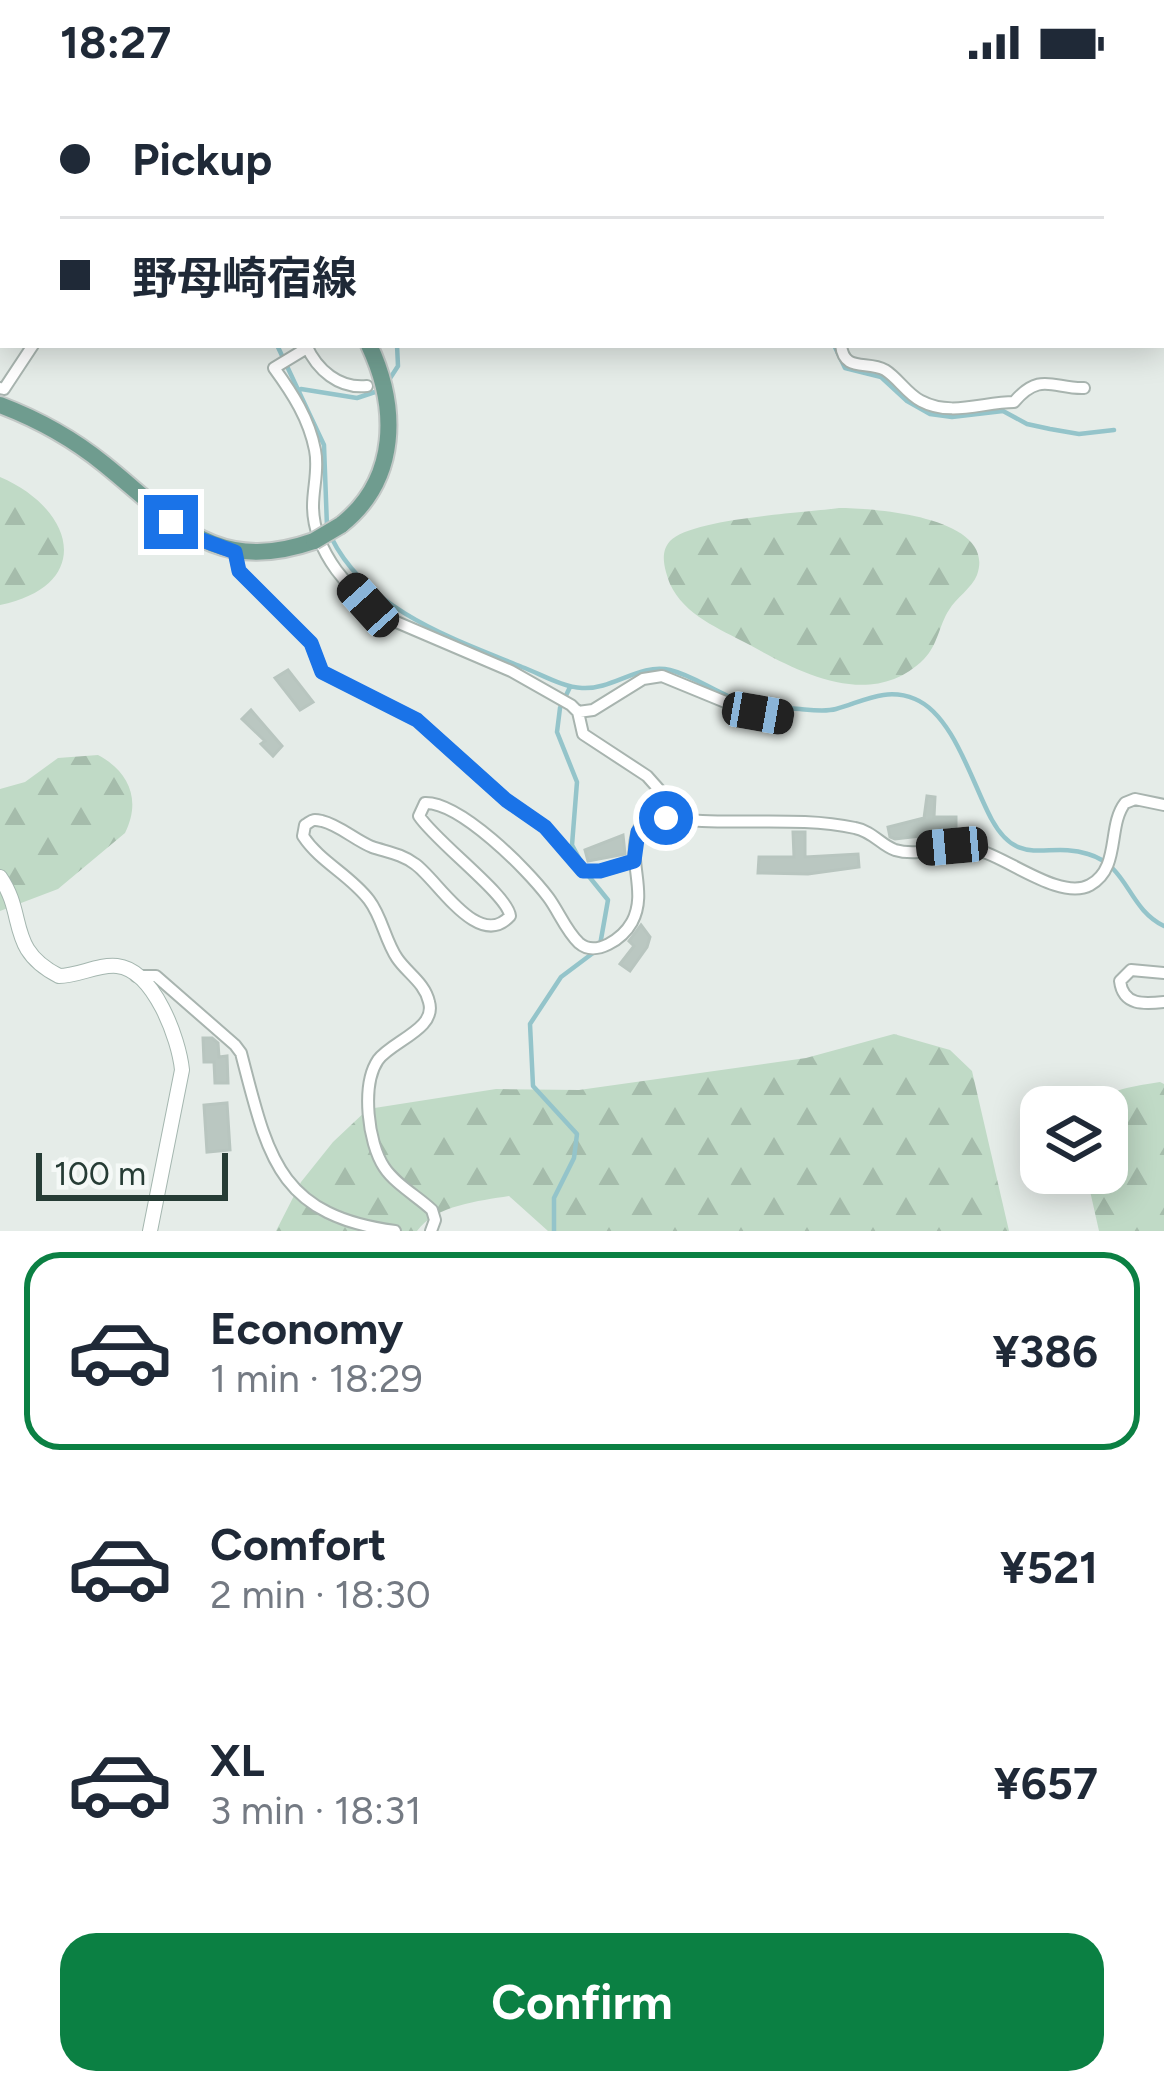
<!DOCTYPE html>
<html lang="en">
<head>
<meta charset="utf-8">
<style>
  body { margin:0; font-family:Figtree,"Noto Sans JP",sans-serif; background:#f6f6f7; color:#1f2937; height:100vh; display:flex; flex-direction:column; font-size:45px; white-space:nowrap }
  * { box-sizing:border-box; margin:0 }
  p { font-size:39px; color:#747a83 }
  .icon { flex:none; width:66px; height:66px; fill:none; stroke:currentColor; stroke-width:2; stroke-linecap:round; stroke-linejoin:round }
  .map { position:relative; height:1147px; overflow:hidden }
  .panel { display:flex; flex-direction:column; background:#fff; flex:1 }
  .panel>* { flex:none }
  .hud { position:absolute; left:0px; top:0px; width:1164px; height:264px; box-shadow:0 6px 30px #0003; display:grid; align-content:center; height:264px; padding:0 60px; background:#fff }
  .controls { position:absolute; left:1020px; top:1002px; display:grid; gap:24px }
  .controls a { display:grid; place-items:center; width:108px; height:108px; border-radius:24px; background:#fff; box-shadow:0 6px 30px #0003; font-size:60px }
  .scale { position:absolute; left:36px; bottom:30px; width:192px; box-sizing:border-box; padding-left:12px; border:6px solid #263c35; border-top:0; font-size:33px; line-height:42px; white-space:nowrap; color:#263c35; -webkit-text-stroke:9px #f5f9f7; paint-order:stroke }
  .end { position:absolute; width:54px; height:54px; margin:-27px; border:15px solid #1a73e8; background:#fff; box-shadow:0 0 0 6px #fff }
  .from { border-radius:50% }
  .car { position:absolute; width:36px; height:72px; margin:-36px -18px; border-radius:15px; box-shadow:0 0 9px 3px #0007; background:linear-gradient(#222 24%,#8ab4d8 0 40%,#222 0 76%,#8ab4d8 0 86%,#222 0) }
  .hud b { display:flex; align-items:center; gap:42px; height:114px; font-size:45px }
  .hud b+b { border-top:3px solid #e0e1e3 }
  .hud i { width:30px; height:30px; background:#1f2937 }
  ul { padding:21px 0 0; list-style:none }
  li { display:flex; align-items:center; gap:36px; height:198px; margin:0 24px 18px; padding:0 36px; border:6px solid transparent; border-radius:36px }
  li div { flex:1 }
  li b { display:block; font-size:45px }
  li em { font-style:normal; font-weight:700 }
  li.selected { border-color:#0b8043 }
  li>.icon { width:108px; height:108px; stroke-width:1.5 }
  .button { display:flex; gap:24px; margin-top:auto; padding:24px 60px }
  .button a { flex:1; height:138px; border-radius:36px; background:#0b8043; color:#fff; font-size:48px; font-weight:700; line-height:138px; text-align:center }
  .status { display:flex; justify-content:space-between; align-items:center; height:84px; padding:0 60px; background:#fff; direction:ltr }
  .status svg { height:33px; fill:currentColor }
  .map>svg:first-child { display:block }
</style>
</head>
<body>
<div class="status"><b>18:27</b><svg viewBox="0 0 49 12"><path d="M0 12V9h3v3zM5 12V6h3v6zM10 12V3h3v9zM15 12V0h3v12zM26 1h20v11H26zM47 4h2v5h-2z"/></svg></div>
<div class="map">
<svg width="1164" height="1147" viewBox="0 0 1164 1147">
  <defs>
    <pattern id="forest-firs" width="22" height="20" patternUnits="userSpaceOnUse" patternTransform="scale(3)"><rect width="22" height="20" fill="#c0dac6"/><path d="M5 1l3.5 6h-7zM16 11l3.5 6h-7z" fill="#a5bcab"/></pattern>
  </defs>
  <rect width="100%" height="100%" fill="#e5ece8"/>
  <path fill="url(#forest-firs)" d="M0,393c75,32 95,108 0,128z
    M839,424c32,0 159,8 138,67 -5,13 -21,23 -28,35 -10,15 -11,35 -25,49 -52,52 -124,14 -176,-15 -28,-15 -64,-29 -78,-60 -5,-14 -11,-31 0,-43 22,-23 134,-28 169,-33z
    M98,671c30,16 44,44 27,78l-67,56 -58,22v-122l25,-7 33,-24z
    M894,950l56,16 22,21 37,160h-461l-39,-35c-30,5 -73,9 -92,35h-141l25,-49 32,-40 35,-33 128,-20 83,1 227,-32z
    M1160,998l4,2v147h-65l-13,-58h21v-66h-17c16,-18 46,-21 70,-25z"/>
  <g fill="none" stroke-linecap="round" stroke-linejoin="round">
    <path stroke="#94c4ca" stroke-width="4.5" d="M1056,3l3,-3
      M0,60l3,4
      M277,261l47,100 3,82
      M834,261l11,23 36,9 26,24 23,13 22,3 51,-6 24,13 23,5 29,5 35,-4
      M387,299l11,-17 -1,-21
      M301,305l56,9 21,-7
      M331,453c36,73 120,101 191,130 19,7 40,20 60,21 31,2 57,-25 88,-18 21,5 39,18 58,26 23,9 48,12 72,13 11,1 25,3 36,0 28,-8 50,-22 79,-10 39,16 58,87 77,121 27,49 55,21 96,34 41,12 39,54 76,72
      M570,603l-10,21 -3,24 20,50 -5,63 7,13
      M587,790l21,26 -8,45
      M554,1147v-33l20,-40 3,-24 -44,-48 -3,-62 31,-47 32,-24"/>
  </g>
  <path fill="#bac7c1" stroke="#b8c5bf" stroke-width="3" d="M288,586l25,32 -13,8 -25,-32z
    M251,626l31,36 -9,10 -12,-12 4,-3 -23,-22z
    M927,712l8,1 -1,20h22v15l-61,7 -5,-2 -2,-10 36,-9z
    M793,748h12v25l53,-3 1,13 -51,7 -50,-1 1,-16h35z
    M623,751l2,19 -37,7 -3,-11z
    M641,841l9,12 -3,10 -17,24 -10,-7 14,-18 -5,-5z
    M203,954h9l6,5 1,14 8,-1 1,27h-13l-1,-21h-10z
    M227,1019l3,47 -23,2 -3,-47z"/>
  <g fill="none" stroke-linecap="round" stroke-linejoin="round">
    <g stroke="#a8b4af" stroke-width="14">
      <path id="street" d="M1162,0l2,5
        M101,3l2,-3
        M218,3l1,-3
        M0,33l3,5
        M306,261c11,25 33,44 61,41
        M841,261c3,28 26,15 44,25 13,8 22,24 36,31 30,16 62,1 93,1 26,-31 40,-13 70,-14
        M307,264l-33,20c19,26 35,51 41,82 4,19 -2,37 -2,56 0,46 38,88 74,112l124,53 60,34 7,7 5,22 64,42 16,18c-4,16 -20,23 -25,37 -11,31 10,61 -6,91 -9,16 -36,36 -53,21 -13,-12 -21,-33 -31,-46 -21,-28 -88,-95 -123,-94l-6,13c17,26 89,79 91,100 -32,35 -73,-37 -95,-52 -13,-10 -28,-12 -43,-17 -17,-7 -33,-22 -50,-26 -10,-2 -9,-1 -17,4l-2,11c17,26 47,39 66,64 13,17 16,40 28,58 10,15 28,25 32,44 8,27 -37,39 -51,58 -17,25 -10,83 6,107 11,17 33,29 48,43l3,10 -4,11
        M0,304l4,1 29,-44
        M235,468l4,19 72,72 11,29 95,48 89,80 39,27 38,44h17l34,-10
        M578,628l15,-2 50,-31 19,-3 78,32 43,9
        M652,731c66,14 137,-1 203,13 17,3 26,17 40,22 26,8 56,-8 83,0 30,8 83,51 112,35 31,-17 17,-59 35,-82l10,-4 29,6
        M1164,889l-33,-3 -11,11c3,25 24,23 44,21
        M136,892h20l79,69 6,8c27,103 36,162 154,178"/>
    </g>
    <g stroke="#a4b6af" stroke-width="16">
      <path id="secondary" d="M0,793c27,39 6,72 59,99 19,0 39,-12 58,-10 37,4 62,73 65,104l-32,161"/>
    </g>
    <g stroke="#c2c8c6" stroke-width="20">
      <path id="primary" d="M84,0l4,3
        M0,321c37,14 72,33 104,59 71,57 110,112 210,77
        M341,441c58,-46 57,-118 28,-180"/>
    </g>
    <use href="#street" stroke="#fff" stroke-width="10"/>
    <use href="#secondary" stroke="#fff" stroke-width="14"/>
    <use href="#primary" stroke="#6f9c8f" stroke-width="16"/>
    <g stroke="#c2c8c6" stroke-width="20" stroke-linecap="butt">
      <path id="primary-bridge" d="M314,457l27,-16"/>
    </g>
    <use href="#primary-bridge" stroke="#6f9c8f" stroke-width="16"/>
  </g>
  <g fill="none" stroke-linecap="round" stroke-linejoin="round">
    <path stroke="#1a73e8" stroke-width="15" d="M171,438l23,15 41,15 4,19 72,72 11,29 95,48 89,80 39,27 38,44h17l34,-10 4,-29 14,-17 14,3"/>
  </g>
</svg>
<div class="controls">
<a><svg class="icon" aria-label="layers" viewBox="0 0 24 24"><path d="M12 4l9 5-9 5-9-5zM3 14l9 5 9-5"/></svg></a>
</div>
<div class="scale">100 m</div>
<i class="end from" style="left:666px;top:734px"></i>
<i class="end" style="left:171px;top:438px"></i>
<i class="car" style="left:368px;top:521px;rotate:318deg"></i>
<i class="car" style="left:758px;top:629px;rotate:100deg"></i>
<i class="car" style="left:952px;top:762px;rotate:265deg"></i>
<div class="hud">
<b><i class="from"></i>Pickup</b>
<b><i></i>野母崎宿線</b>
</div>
</div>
<section class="panel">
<ul>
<li class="selected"><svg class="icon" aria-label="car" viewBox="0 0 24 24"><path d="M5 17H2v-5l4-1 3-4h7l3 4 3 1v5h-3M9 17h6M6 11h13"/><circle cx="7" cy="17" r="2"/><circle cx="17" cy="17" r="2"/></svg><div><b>Economy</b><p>1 min · 18:29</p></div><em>¥386</em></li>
<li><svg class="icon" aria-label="car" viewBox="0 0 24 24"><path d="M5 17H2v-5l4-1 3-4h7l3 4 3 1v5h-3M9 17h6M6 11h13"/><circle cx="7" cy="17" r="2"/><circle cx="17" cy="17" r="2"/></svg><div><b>Comfort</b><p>2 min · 18:30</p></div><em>¥521</em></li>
<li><svg class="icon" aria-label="car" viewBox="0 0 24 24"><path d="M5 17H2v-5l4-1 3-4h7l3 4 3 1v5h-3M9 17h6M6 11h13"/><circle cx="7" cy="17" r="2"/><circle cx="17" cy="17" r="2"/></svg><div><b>XL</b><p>3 min · 18:31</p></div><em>¥657</em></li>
</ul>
<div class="button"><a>Confirm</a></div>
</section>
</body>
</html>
